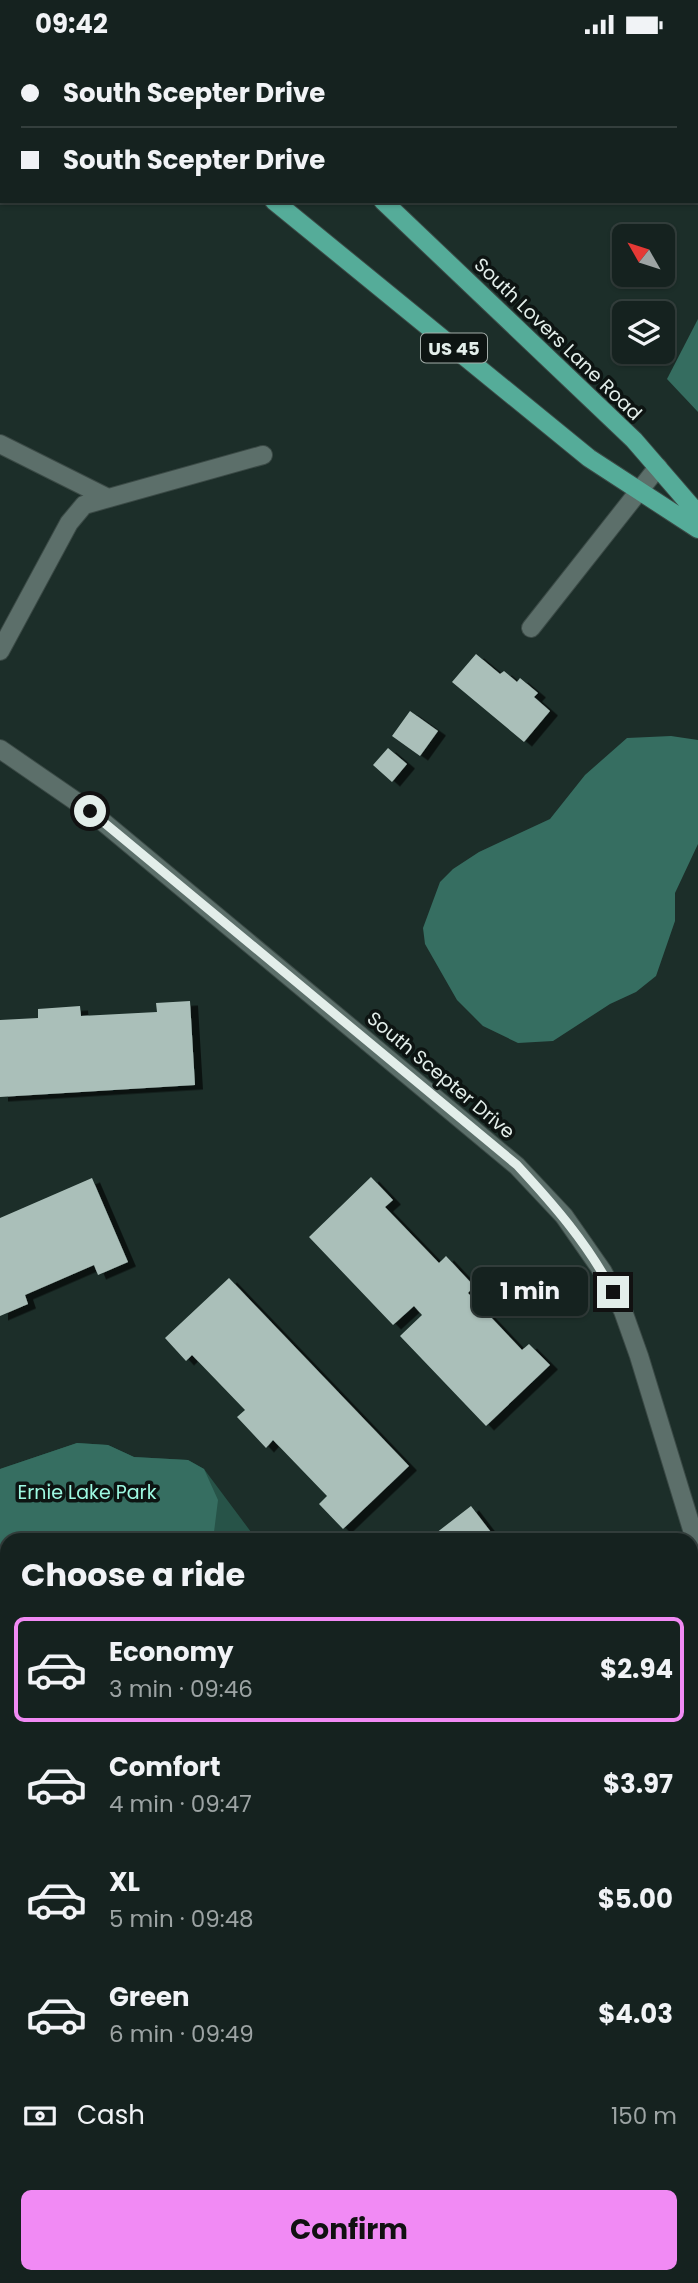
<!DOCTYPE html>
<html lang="en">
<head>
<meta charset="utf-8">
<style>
  body { margin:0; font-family:Poppins,sans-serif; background:#1e2a28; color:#f1f3f6; height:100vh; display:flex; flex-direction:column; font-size:26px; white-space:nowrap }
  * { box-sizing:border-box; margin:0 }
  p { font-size:23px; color:#9da4a4 }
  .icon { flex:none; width:38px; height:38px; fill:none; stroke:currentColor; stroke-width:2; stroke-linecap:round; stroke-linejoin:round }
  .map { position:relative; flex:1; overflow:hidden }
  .details { position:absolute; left:0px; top:1484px; width:698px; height:751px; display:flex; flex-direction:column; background:#15221f; border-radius:21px 21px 0 0; box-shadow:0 2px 5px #0004,0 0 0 2px #343f3d }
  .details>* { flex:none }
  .guide { position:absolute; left:0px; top:0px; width:698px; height:154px; box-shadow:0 2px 5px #0004,0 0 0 2px #343f3d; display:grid; align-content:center; height:154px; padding:0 21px; background:#15221f }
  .needle { width:46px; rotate:309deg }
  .controls { position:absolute; left:612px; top:175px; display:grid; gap:14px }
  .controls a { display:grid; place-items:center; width:63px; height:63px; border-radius:10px; background:#15221f; box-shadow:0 2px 5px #0004,0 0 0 2px #343f3d; font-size:35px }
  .end { position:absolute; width:32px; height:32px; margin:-16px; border:9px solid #e3eeea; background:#111; box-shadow:0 0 0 4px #111 }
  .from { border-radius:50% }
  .bubble { position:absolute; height:49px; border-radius:10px; background:#15221f; box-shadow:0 2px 5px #0004,0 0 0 2px #343f3d; font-size:23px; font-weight:700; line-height:49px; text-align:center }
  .guide b { display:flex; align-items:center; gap:24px; height:66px; font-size:26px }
  .guide b+b { border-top:2px solid #343f3d }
  .guide i { width:18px; height:18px; background:#f1f3f6 }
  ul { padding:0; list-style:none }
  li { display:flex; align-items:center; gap:21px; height:105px; margin:0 14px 10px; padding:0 7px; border:4px solid transparent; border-radius:10px }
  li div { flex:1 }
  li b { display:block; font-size:26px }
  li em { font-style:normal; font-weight:700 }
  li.selected { border-color:#f18af4 }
  li>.icon { width:63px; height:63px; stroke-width:1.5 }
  h2 { padding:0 21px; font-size:32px; line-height:84px }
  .pay { display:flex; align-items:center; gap:18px; height:77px; padding:0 21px; font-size:26px }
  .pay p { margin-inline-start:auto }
  .primary-button { display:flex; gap:14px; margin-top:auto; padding:14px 21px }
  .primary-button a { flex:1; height:80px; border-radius:10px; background:#f18af4; color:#111; font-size:28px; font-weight:700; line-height:80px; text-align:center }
  .status { display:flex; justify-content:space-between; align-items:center; height:49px; padding:0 35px; background:#15221f; direction:ltr }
  .status svg { height:19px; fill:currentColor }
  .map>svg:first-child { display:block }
</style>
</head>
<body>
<div class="status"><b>09:42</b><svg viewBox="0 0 49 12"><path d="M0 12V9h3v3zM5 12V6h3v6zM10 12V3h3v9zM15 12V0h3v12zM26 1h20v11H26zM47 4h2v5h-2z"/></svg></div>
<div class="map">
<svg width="698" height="2234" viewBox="0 0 698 2234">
  <defs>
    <filter id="shadow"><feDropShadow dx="8" dy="4.5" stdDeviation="0" flood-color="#0009"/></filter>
  </defs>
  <rect width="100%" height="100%" fill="#1c2e29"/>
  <path fill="#275348" d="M77,1394l31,2 26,12 54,3 16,9 53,71h-250v737h371l-2,6h-376v-814z
    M698,1679v123l-7,4v-122z"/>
  <path fill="#356d60" d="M698,270v93l-31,-33z"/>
  <path fill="#366e61" d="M671,687l27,4v104l-23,49v28l-19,55 -20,16 -26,12 -57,37 -35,2 -35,-17 -26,-26 -32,-56 -2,-16 17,-46 13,-13 26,-17 71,-33 35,-44 42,-37z
    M77,1394l31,2 26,12 54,3 16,9 14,31 -5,40h-206v231l-7,-21v-281z"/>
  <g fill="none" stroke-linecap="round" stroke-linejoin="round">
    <path stroke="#366e61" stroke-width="10" d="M57,2228v6"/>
  </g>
  <path fill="#aabfb9" filter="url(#shadow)" d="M476,605l24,20 4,-3 13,11 3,-4 18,15 -4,4 16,14 -26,31 -72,-60z
    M410,662l28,20 -18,25 -28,-20z
    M388,699l19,16 -15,18 -19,-17z
    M190,952l5,84 -195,12v-77l38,-2v-9l42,-3 1,10 76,-4 -1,-9z
    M371,1128l22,23 -8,7 54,56 7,-7 28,30 -6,7 54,57 7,-6 21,21 -64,61 -86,-90 22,-21 -8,-9 -21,19 -84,-88z
    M92,1129l36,84 -30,13 -4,-10 -69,30 3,9 -28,12v-98z
    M229,1229l180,188 -66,63 -24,-25 8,-8 -54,-56 -7,8 -29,-31 8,-7 -53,-55 -6,6 -21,-23z
    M471,1457l26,34h-70z
    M691,2026l7,5v60l-7,8z
    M568,2228h43l-3,6h-43z"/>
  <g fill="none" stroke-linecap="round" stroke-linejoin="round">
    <g stroke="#3b4a46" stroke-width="20">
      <path id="lane" d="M385,2l1,-2
        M0,395l108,54
        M531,579l127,-161
        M0,602l69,-128 15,-18 179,-50"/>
    </g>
    <g stroke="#3b4a46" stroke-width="20">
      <path id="street" d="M0,700l90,62 427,355 47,50 39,56 20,39 16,45 59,193"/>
    </g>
    <g stroke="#3b4a46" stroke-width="20">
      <path id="primary" d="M90,0l2,2
        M204,0l2,2
        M274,152l315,257 109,71
        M383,152l251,239 64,74"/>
    </g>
    <path stroke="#606f6b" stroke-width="4.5" stroke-dasharray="3.5 3.5" stroke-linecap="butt" d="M691,1741l7,-4
      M0,2036l7,2
      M262,2234l3,-6"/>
    <use href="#lane" stroke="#5c6f6a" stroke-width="18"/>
    <use href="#street" stroke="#5c6f6a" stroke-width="18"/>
    <use href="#primary" stroke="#55ac99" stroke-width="18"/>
  </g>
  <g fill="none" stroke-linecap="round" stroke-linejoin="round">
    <path stroke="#e3eeea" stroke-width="9" d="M90,762l427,354c37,40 71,79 96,127"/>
  </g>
  <g text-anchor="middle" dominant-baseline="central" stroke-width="7" stroke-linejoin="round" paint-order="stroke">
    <rect fill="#0d1412" stroke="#a3ada9" stroke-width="2" x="421" y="284.5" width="66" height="29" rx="5"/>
    <g font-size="18" font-weight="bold" fill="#e3eeea">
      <text x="454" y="299">US 45</text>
    </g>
    <g font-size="19" fill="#e3eeea" stroke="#0d1412">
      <text transform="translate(558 290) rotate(44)">South Lovers Lane Road</text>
      <text transform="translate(441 1026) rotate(40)">South Scepter Drive</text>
    </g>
    <g font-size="19" fill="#9ef9e2" stroke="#0d1412">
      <text x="87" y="1443">Ernie Lake Park</text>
    </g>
  </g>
</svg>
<div class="controls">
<a><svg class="needle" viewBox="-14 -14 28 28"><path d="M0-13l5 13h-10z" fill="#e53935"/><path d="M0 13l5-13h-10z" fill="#9da4a4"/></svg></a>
<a><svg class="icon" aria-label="layers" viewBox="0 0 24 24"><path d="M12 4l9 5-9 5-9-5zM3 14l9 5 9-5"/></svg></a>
</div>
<i class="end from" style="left:90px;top:762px"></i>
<i class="end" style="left:613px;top:1243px"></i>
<div class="bubble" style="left:472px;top:1218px;width:116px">1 min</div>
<div class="guide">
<b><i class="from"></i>South Scepter Drive</b>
<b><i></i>South Scepter Drive</b>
</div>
<section class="details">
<h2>Choose a ride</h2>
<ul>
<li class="selected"><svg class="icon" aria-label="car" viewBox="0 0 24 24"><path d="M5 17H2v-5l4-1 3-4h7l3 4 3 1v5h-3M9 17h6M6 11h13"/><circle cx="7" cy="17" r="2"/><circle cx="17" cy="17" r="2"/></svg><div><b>Economy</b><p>3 min · 09:46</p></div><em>$2.94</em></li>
<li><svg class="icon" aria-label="car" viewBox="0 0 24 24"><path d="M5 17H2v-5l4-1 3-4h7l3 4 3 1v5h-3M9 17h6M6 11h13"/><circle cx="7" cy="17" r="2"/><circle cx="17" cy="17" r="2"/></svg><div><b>Comfort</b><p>4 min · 09:47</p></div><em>$3.97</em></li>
<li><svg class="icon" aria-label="car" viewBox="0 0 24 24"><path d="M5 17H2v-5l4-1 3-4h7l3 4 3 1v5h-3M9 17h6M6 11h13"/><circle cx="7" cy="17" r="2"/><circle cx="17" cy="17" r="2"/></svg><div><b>XL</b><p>5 min · 09:48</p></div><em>$5.00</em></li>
<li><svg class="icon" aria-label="car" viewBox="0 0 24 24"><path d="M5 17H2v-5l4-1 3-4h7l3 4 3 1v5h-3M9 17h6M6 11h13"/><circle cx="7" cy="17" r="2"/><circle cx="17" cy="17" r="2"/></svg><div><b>Green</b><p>6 min · 09:49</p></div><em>$4.03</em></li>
</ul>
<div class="pay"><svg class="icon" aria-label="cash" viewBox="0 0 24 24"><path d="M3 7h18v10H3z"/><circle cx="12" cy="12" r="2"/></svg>Cash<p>150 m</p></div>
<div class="primary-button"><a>Confirm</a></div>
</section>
</div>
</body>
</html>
